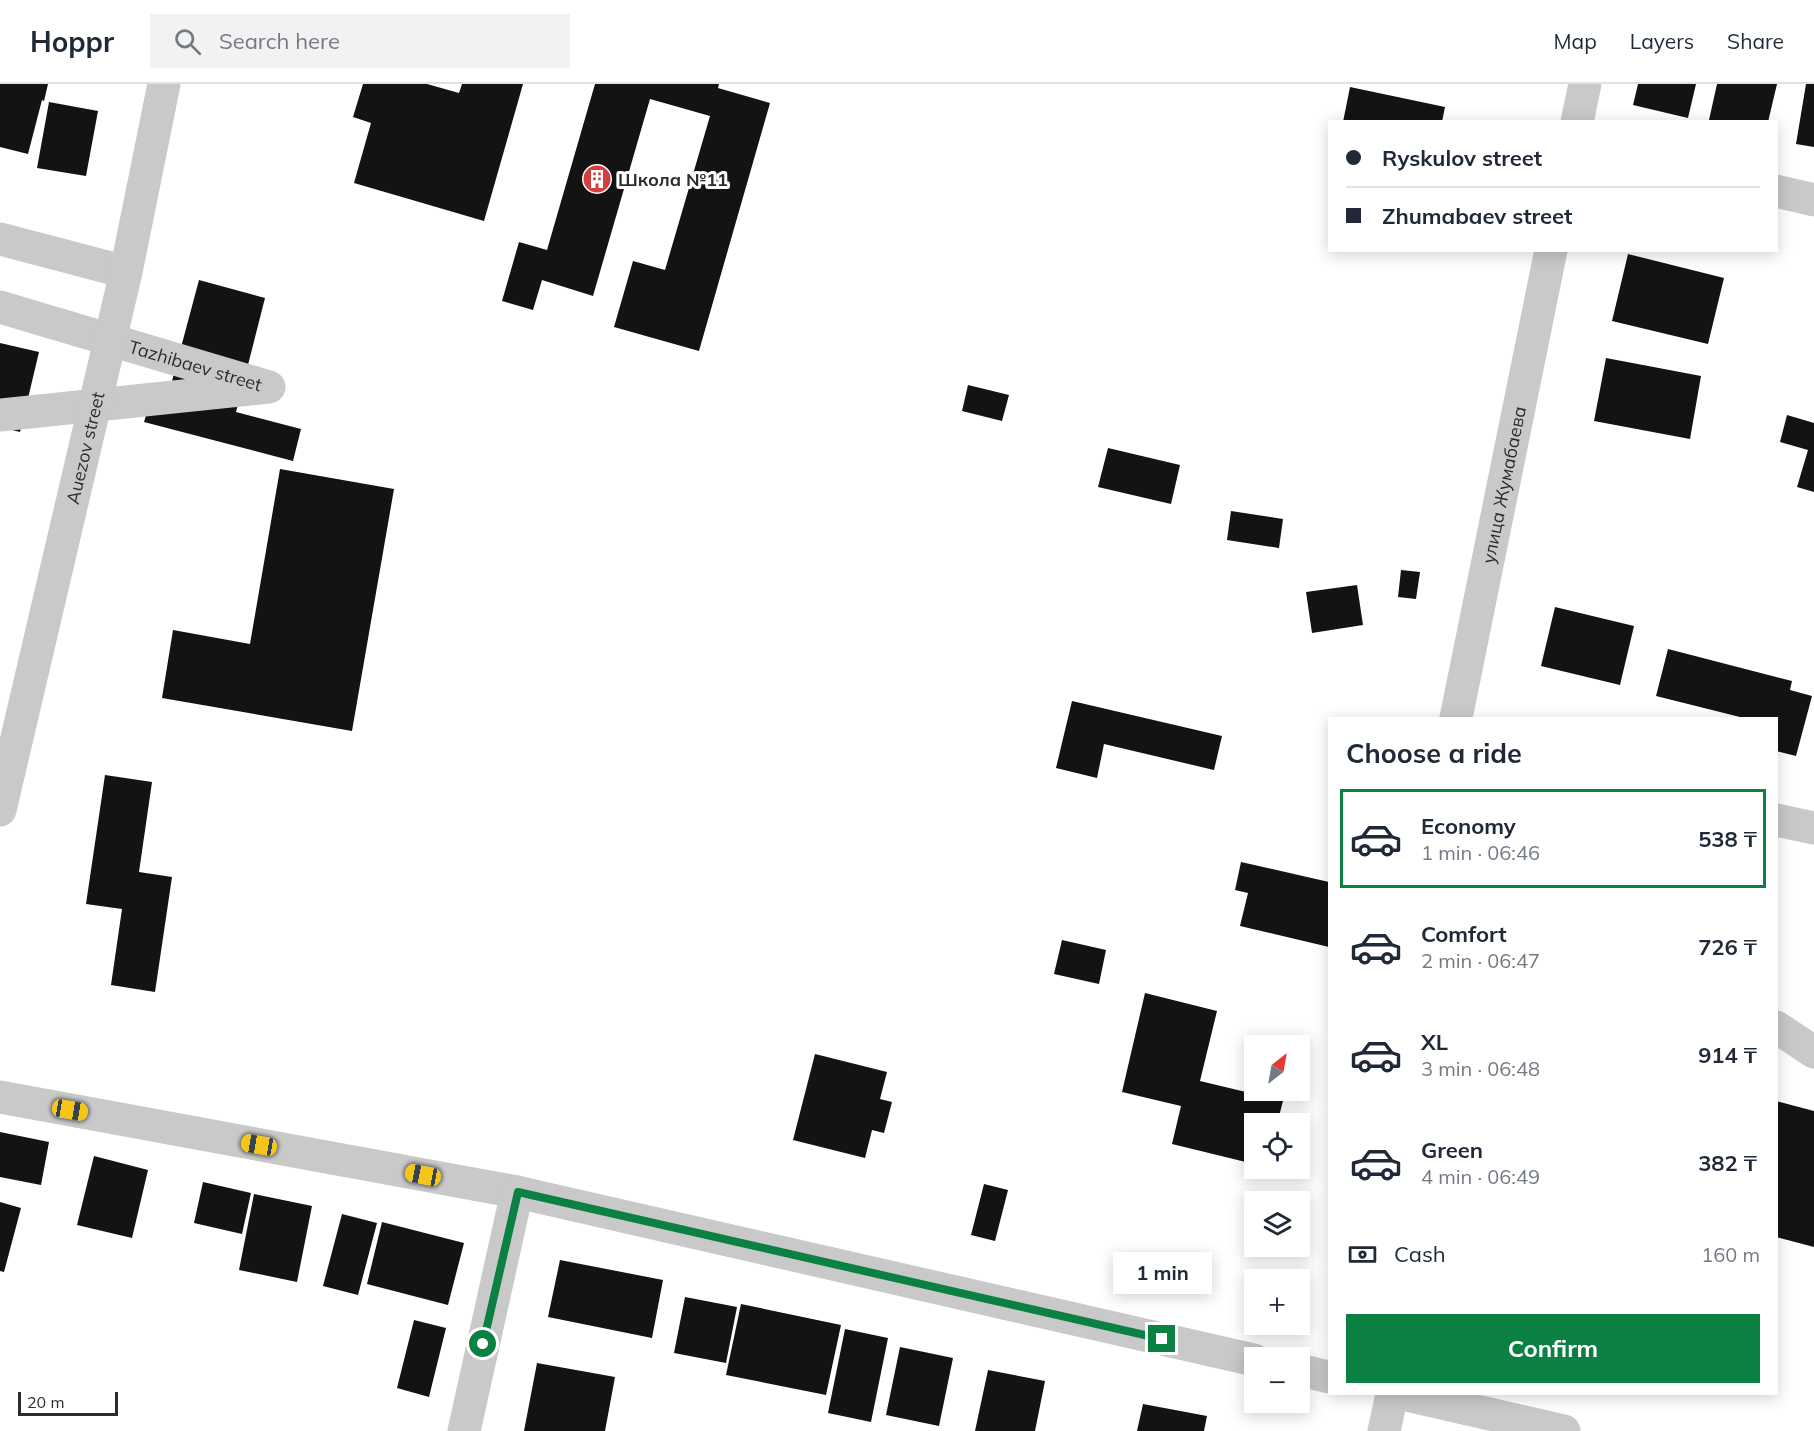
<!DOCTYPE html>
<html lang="en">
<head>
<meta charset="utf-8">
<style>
  body { margin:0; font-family:Mulish,sans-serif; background:#f2f2f3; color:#1f2937; height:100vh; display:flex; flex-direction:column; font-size:22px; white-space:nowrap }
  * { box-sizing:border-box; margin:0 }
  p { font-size:20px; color:#747a83 }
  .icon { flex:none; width:33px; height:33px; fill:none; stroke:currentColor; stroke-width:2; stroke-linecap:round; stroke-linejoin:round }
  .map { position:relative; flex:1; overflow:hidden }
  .drawer { position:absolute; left:1328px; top:633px; width:450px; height:678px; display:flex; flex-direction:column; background:#fff; border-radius:0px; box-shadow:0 3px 15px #0003 }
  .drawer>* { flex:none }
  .top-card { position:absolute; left:1328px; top:36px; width:450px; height:132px; border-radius:0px; box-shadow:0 3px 15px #0003; display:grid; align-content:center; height:132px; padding:0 18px; background:#fff }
  .needle { width:39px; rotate:31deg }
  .tools { position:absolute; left:1244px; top:951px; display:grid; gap:12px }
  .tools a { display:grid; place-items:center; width:66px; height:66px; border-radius:0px; background:#fff; box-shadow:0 3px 15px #0003; font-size:30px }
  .scale { position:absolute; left:18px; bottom:15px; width:100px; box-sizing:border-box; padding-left:6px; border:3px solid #2c2c2c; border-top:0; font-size:16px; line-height:21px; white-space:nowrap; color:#2c2c2c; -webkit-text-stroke:4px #fff; paint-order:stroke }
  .end { position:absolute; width:27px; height:27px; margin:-14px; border:8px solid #0b8043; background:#fff; box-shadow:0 0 0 3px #fff }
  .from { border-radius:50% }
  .bubble { position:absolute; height:42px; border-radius:0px; background:#fff; box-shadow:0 3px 15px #0003; font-size:20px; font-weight:700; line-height:42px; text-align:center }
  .car { position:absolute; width:18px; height:36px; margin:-18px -9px; border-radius:8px; box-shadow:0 0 4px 2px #0007; background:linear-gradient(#f5c518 24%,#345 0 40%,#f5c518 0 76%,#345 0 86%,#f5c518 0) }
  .top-card b { display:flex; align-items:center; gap:21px; height:57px; font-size:22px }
  .top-card b+b { border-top:2px solid #e0e1e3 }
  .top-card i { width:15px; height:15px; background:#1f2937 }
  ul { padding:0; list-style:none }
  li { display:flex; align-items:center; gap:18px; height:99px; margin:0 12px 9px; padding:0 6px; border:3px solid transparent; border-radius:0px }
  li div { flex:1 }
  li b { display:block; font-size:22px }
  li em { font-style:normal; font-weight:700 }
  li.on { border-color:#0b8043 }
  li>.icon { width:54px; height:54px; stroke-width:1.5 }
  h2 { padding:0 18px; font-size:27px; line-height:72px }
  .pay { display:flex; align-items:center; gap:15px; height:66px; padding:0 18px; font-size:22px }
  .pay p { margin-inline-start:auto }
  .cta { display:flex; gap:12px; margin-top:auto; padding:12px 18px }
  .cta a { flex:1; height:69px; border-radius:0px; background:#0b8043; color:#fff; font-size:24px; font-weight:700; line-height:69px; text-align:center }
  header { display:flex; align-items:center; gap:36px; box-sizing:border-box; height:84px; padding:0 30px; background:#fff; border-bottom:2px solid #e0e1e3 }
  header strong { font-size:28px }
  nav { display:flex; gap:33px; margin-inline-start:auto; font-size:21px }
  .search { width:420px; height:54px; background:#f2f2f3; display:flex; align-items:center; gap:15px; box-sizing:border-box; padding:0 21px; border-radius:0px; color:#747a83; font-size:22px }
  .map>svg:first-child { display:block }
</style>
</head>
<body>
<header>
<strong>Hoppr</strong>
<div class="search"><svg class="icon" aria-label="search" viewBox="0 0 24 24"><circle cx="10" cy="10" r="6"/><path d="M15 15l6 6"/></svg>Search here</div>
<nav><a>Map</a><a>Layers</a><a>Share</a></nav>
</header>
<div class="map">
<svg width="1814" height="1347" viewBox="0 0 1814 1347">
  <rect width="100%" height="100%" fill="#fff"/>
  <path fill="#131313" d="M0,0h48l-4,17 -2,-1 -14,54 -28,-7z
    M363,0h64l32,9 3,-9h61l-39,137 -130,-38 17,-60 -18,-6z
    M595,0h124l-1,4 52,15 -71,248 -85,-24 19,-66 32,9 45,-154 -60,-17 -57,197 -51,-16 -9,30 -31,-9 17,-59 28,8z
    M1638,0h58l-8,34 -55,-13z
    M1717,0h60l-9,38 -59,-2z
    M1806,0h8v63l-18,-3z
    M1350,3l95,20 -3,15h-99z
    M49,18l49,9 -12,65 -49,-8z
    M1628,170l96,24 -16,66 -96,-23z
    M199,196l66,18 -29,114 65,17 -8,32 -149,-39 9,-30 15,4z
    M0,259l39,9 -19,80 -20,-5z
    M1606,274l95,18 -11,63 -96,-18z
    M968,301l41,10 -7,26 -40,-10z
    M1787,331l27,8v69l-17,-5 11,-37 -28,-8z
    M1108,364l72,17 -9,39 -73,-17z
    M280,385l114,20 -42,242 -190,-33 11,-68 77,14z
    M1231,427l52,8 -4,29 -52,-8z
    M1401,486l19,2 -4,27 -18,-2z
    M1357,501l6,40 -51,8 -6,-41z
    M1555,523l79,19 -14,59 -79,-19z
    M1668,565l124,32 -2,9 22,6 -16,60 -20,-5v-33h-32l-88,-22z
    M1072,617l150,35 -8,34 -110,-26 -7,34 -41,-10z
    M105,691l47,7 -13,90 33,5 -17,115 -44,-7 11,-76 -36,-5z
    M1241,778l88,20v65l-89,-21 8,-33 -13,-3z
    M1062,856l44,10 -7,34 -45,-10z
    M1145,909l72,18 -17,70 83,20 -6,23h-23v40l-82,-20 9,-38 -59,-14z
    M815,970l72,18 -7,27 12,3 -8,31 -12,-3 -7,28 -72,-18z
    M1776,1017l38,10v136l-38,-10z
    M0,1048l49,10 -8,43 -41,-8z
    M94,1072l54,14 -16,68 -55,-13z
    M203,1098l48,11 -9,41 -48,-11z
    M984,1100l24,6 -13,51 -24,-6z
    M254,1110l58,12 -15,76 -58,-12z
    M0,1118l21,6 -17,64 -4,-1z
    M342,1130l35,9 -19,72 -35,-9z
    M382,1138l82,21 -16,62 -81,-21z
    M560,1176l103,20 -11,58 -104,-21z
    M685,1213l52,10 -11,56 -52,-10z
    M741,1220l100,21 -15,70 -100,-20z
    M414,1236l32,8 -17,69 -32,-9z
    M845,1245l43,9 -17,84 -43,-9z
    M900,1263l53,11 -14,68 -53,-11z
    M537,1279l78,14 -10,54h-81z
    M988,1286l57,11 -10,50h-60z
    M1143,1320l64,12 -3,15h-67z"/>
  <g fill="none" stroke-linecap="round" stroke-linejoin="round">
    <g stroke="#c9c9c9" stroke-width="33">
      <path d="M1577,38l8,-38"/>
      <path d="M1776,107l38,9"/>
      <path d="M0,155l126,33"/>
      <path id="s1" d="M0,223l269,80 -269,28"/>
      <path id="s2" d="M1456,634l95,-468"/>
      <path id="s3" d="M0,726l126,-538 38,-188"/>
      <path d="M1776,736l38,8"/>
      <path d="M1776,943l38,25"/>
      <path d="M0,1013l517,95 737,168"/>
      <path d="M1299,1286l30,7"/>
      <path d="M1402,1310l162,37"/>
      <path d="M464,1347l53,-239"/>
      <path d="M1384,1347l8,-37"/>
    </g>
  </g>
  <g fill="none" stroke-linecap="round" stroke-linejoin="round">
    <path stroke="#0b8043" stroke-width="8" d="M483,1260l35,-152 644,147"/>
  </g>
  <defs>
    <g id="building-disc" transform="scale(1.5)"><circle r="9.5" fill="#d33e3e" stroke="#fff"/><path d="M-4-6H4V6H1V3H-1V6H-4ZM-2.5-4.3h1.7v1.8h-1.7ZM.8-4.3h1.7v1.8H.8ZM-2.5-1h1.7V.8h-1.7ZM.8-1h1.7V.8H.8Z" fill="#fff"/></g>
  </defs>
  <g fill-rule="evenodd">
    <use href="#building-disc" x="597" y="95"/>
  </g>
  <g text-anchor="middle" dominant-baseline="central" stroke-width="6" stroke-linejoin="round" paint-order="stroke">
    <g font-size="18" font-weight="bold" fill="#2c2c2c" stroke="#fff" text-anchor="start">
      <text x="618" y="95">Школа №11</text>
    </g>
    <g font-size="18" fill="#2c2c2c" stroke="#fff">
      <text stroke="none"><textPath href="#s1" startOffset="204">Tazhibaev street</textPath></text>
      <text stroke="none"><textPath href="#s3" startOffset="372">Auezov street</textPath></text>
      <text stroke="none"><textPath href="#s2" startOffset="238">улица Жумабаева</textPath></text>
    </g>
  </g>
</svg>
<div class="tools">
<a><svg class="needle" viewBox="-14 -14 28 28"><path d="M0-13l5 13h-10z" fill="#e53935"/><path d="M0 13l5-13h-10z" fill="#747a83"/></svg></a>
<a><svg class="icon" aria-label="locate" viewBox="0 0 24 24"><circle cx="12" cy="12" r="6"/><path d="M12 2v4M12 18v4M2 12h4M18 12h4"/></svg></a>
<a><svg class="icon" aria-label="layers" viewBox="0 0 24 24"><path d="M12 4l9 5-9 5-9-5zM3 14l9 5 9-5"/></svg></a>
<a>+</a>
<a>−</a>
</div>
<div class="scale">20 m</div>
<i class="end from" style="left:483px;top:1260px"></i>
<i class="end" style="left:1162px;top:1255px"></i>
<div class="bubble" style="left:1113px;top:1168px;width:99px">1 min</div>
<i class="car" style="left:70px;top:1026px;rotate:100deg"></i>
<i class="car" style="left:259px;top:1061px;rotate:280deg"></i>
<i class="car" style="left:423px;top:1091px;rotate:281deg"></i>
<div class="top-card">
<b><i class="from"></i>Ryskulov street</b>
<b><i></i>Zhumabaev street</b>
</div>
<section class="drawer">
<h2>Choose a ride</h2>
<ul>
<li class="on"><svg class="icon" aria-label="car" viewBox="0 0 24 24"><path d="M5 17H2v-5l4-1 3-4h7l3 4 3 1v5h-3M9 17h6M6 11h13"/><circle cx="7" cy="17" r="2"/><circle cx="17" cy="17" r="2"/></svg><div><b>Economy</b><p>1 min · 06:46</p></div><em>538 ₸</em></li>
<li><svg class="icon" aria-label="car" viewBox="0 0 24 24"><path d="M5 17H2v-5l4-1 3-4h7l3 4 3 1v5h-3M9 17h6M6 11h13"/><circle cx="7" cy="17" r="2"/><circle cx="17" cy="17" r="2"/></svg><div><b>Comfort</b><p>2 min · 06:47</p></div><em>726 ₸</em></li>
<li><svg class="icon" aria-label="car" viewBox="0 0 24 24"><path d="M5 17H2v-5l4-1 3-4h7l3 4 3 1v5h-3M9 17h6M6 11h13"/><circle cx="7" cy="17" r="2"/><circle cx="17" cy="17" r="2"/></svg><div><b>XL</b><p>3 min · 06:48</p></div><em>914 ₸</em></li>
<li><svg class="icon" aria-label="car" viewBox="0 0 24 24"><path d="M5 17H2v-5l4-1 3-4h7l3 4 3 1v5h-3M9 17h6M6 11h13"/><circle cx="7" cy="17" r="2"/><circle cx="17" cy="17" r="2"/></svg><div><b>Green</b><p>4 min · 06:49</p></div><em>382 ₸</em></li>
</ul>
<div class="pay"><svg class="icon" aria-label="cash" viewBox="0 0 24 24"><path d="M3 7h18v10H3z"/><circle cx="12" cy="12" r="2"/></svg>Cash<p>160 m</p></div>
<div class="cta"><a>Confirm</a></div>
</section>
</div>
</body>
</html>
